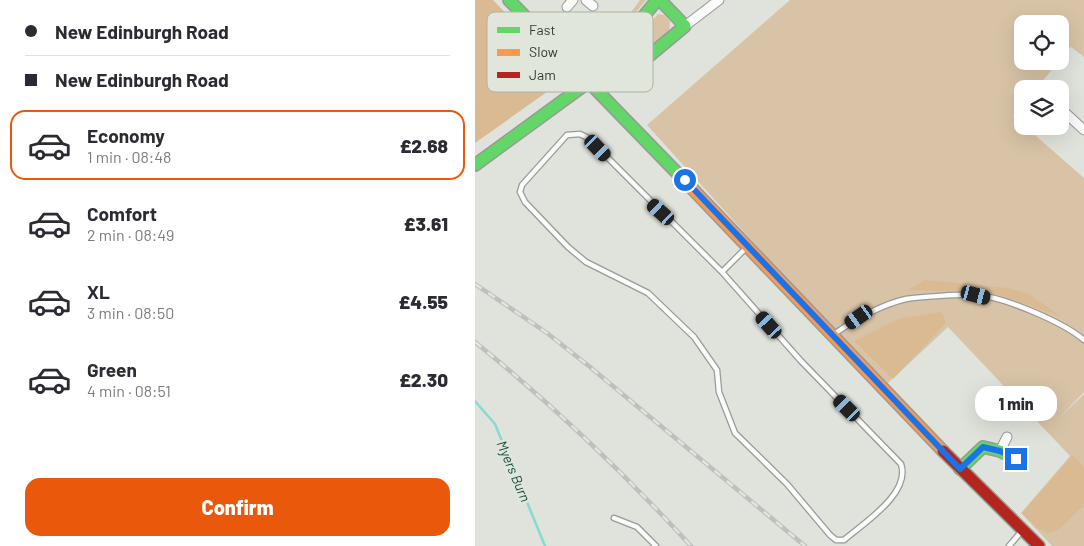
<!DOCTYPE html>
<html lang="en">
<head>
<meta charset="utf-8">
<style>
  body { margin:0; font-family:Barlow,sans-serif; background:#f2f2f3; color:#2b2b33; height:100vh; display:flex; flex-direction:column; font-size:19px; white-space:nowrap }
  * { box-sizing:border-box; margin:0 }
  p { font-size:16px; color:#7c7c81 }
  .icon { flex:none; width:28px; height:28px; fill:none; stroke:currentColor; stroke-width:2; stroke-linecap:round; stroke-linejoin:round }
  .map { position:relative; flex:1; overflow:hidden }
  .side { display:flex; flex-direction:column; background:#fff; width:475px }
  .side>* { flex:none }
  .hud { display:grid; align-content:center; height:110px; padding:0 25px; background:#fff }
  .buttons { position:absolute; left:539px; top:15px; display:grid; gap:10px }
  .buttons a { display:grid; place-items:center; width:55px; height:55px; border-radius:10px; background:#fff; box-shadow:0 5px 20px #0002; font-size:25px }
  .end { position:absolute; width:22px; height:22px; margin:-11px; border:6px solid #1a73e8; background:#fff; box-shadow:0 0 0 2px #fff }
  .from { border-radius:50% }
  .bubble { position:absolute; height:35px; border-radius:15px; background:#fff; box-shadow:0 5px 20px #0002; font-size:16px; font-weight:800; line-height:35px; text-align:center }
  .car { position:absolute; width:15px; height:30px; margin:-15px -8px; border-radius:6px; box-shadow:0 0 4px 1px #0007; background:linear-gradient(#222 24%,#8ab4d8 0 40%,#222 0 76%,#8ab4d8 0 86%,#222 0) }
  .hud b { display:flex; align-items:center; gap:18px; height:48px; font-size:19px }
  .hud b+b { border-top:1px solid #e1e1e2 }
  .hud i { width:12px; height:12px; background:#2b2b33 }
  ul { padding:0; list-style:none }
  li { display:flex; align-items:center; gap:15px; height:70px; margin:0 10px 8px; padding:0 15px; border:2px solid transparent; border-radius:15px }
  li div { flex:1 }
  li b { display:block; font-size:19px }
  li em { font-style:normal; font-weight:800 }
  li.current { border-color:#ea580c }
  li>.icon { width:45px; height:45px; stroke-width:1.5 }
  .action { display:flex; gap:10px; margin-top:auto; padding:10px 25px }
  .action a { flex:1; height:58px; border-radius:15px; background:#ea580c; color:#fff; font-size:20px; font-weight:800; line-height:58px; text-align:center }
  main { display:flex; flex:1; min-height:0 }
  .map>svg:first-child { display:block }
</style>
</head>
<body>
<main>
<section class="side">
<div class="hud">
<b><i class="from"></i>New Edinburgh Road</b>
<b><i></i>New Edinburgh Road</b>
</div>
<ul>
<li class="current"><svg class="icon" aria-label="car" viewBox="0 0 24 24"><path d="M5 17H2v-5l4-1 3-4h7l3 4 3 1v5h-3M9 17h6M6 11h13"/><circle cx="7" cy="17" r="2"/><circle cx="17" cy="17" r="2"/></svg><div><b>Economy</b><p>1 min · 08:48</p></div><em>£2.68</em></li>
<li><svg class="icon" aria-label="car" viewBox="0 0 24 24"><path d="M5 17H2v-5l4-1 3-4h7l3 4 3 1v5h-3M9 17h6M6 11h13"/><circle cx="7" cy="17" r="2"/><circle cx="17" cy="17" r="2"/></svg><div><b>Comfort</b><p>2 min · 08:49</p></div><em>£3.61</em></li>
<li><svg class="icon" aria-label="car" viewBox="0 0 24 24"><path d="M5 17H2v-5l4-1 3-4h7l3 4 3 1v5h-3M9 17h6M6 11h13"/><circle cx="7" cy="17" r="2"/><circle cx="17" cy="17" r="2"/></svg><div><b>XL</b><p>3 min · 08:50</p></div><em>£4.55</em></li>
<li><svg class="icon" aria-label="car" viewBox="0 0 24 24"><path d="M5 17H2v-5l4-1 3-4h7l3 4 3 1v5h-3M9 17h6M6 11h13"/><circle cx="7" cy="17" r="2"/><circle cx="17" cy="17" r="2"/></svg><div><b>Green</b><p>4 min · 08:51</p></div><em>£2.30</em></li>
</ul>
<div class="action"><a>Confirm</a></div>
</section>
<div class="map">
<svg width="609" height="546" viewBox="0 0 609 546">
  <rect width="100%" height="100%" fill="#e0e3dc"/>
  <path fill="#d8c3a6" d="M165,0h6l-33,40 -4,-1 -5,-12 7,-7 10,6z
    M315,0h294v57l-13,-10 -11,13v-36h-37v37h36l-23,28h-13l-1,16 -9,11 71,62v214l-27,28 27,-26v152h-32l-31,-33 49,-57 -122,-129 -60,56 -60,-58 -181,-200z
    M183,14l6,1 6,6 -1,15 -40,28 -3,17 -14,11c-5,-5 -9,-11 -6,-18z"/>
  <path fill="#daba92" d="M0,0h18l59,62 9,20 -86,61z
    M450,280l83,8 19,5 35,24 -56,-20 -33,-8 -29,2 -36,-1z
    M467,312l4,11 -53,56 -39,-38 44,-22z
    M598,455l11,12v38l-26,25 -10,3 -11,-5 -15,-15z"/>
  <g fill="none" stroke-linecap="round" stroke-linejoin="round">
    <path stroke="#86dbcf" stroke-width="2.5" d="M0,401l20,23 50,122"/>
    <g stroke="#989a95" stroke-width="7">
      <path id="lane" d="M247,272l79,89 100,103c10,29 -37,59 -57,76h-8l-6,-5 -43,-51 -52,-51 -16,-41 -2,-22 -23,-33 -46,-44 -62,-31 -18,-15 -43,-45 -5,-10 2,-7 45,-50 13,-1 8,4 134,134 25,-25
        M359,334c22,-15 46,-29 72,-35 13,-2 55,-5 69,-4 27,1 88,27 109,45
        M139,518l23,9 19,19
        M534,546l12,-14"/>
    </g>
    <g stroke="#989a95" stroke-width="11">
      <path id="street" d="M111,0l7,6
        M92,7l6,-7
        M210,26l34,-26
        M154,57l7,11
        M585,108l24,22
        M525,451l7,-14"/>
    </g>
    <g stroke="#989a95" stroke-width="14">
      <path id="fast" d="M34,0l173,178
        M150,76l60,-50 -25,-26
        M0,165l115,-84 67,-81
        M485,469l23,-22 17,4 16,8"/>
    </g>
    <g stroke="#989a95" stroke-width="14">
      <path id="slow" d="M207,178l261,273"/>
    </g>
    <g stroke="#989a95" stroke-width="14">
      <path id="jam" d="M468,451l96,95"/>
    </g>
    <use href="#lane" stroke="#fafbfa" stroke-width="4.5"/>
    <use href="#street" stroke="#fafbfa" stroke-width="9"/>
    <use href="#fast" stroke="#63d668" stroke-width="11"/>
    <use href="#slow" stroke="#ff974d" stroke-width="11"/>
    <use href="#jam" stroke="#b3261e" stroke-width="11"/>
    <g stroke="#bfc0be" stroke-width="4.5">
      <path id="rail" d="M0,284l72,49 43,34 215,179
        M0,342c77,62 149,131 216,204"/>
    </g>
    <use href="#rail" stroke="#e0e6d9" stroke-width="2.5" stroke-dasharray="8" stroke-linecap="butt"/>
  </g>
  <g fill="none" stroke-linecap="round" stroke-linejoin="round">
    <path stroke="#1a73e8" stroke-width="6" d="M210,180l275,289 23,-22 17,4 16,8"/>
  </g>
  <g text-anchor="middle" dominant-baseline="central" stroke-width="5" stroke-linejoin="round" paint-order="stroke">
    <g font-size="14" font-style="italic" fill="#134943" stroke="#e0e6d9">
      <text transform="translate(39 471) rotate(67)">Myers Burn</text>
    </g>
  </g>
  <rect x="12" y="12" width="166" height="80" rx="8" fill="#e0e6d9" stroke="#adb2a8" stroke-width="1"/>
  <rect x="22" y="27" width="23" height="6" fill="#63d668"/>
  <rect x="22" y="49" width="23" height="7" fill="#ff974d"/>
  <rect x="22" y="72" width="23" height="6" fill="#b3261e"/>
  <g font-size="14" fill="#363934">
    <text x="54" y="35">Fast</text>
    <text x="54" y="57">Slow</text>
    <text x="54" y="80">Jam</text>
  </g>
</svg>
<div class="buttons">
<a><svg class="icon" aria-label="locate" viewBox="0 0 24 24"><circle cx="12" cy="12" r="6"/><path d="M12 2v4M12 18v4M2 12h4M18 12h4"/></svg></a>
<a><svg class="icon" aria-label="layers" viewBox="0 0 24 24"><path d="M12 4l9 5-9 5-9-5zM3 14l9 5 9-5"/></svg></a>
</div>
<i class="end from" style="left:210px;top:180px"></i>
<i class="end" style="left:541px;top:459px"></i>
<div class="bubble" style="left:500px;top:386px;width:82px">1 min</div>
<i class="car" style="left:123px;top:148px;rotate:136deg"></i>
<i class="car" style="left:186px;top:212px;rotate:312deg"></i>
<i class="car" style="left:501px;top:295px;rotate:105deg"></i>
<i class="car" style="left:384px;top:317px;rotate:235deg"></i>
<i class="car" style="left:294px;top:325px;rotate:318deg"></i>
<i class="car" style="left:372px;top:408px;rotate:315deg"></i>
</div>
</main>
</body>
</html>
